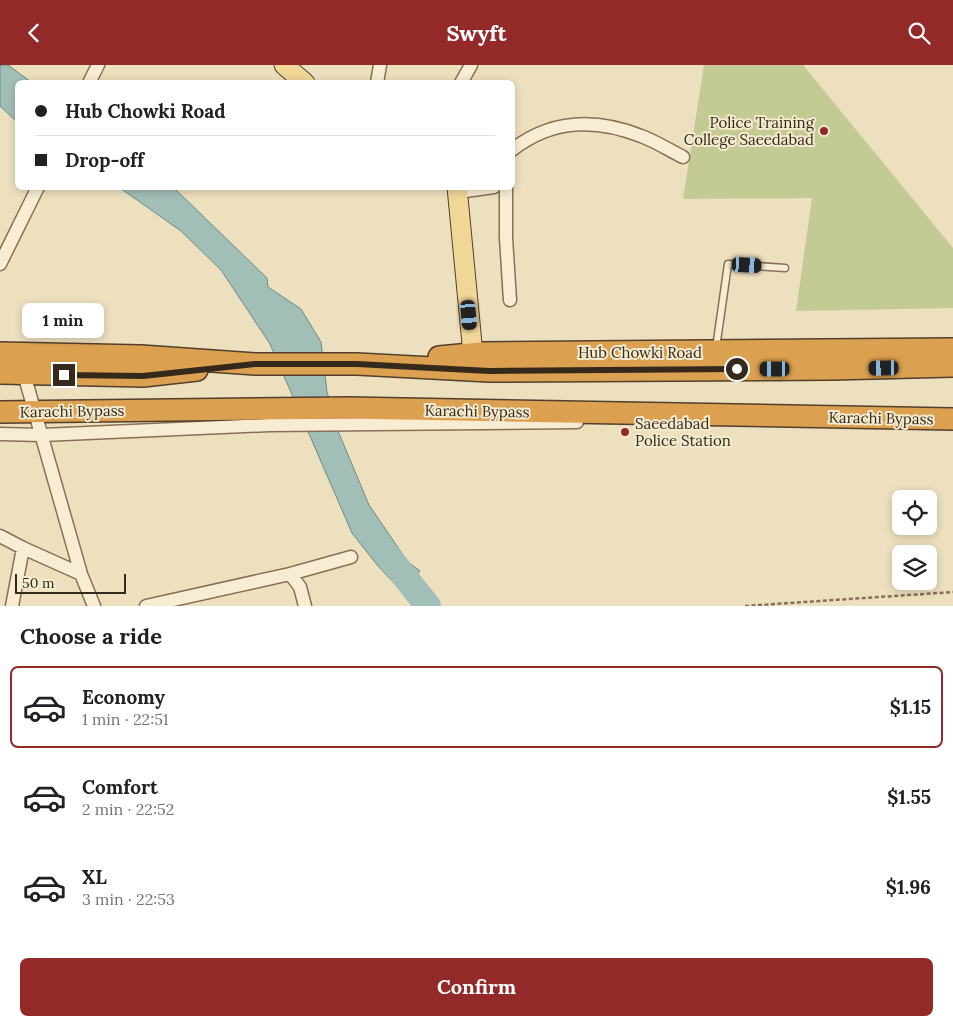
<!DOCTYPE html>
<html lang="en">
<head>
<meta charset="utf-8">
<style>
  body { margin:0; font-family:Lora,serif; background:#f6f6f6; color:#202124; height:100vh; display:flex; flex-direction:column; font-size:19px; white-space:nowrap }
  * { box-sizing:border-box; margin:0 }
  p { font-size:16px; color:#757577 }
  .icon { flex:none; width:28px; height:28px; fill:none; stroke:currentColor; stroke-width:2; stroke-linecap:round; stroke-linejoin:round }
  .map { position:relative; height:541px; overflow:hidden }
  .details { display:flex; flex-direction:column; background:#fff; flex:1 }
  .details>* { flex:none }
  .banner { position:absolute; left:15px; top:15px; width:500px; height:110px; border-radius:8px; box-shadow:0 2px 8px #0003; display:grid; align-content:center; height:110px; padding:0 20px; background:#fff }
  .fabs { position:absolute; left:892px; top:425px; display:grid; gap:10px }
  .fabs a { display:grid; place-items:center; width:45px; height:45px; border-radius:8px; background:#fff; box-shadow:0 2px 8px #0003; font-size:25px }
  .scale { position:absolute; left:15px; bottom:12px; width:111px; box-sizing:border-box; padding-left:5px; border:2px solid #35291c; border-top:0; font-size:14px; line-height:18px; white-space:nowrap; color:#35291c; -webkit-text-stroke:4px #f4eace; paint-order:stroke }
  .end { position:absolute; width:22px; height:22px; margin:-11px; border:6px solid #35291c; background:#fff; box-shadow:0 0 0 2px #fff }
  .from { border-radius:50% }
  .bubble { position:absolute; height:35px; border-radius:8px; background:#fff; box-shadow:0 2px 8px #0003; font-size:16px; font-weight:800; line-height:35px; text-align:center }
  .car { position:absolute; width:15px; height:30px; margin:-15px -8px; border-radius:6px; box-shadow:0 0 4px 1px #0007; background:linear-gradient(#222 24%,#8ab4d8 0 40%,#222 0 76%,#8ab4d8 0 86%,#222 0) }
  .banner b { display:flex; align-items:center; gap:18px; height:48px; font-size:19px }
  .banner b+b { border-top:1px solid #e0e0e0 }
  .banner i { width:12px; height:12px; background:#202124 }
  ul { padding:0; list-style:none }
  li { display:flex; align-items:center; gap:15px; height:82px; margin:0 10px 8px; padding:0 10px; border:2px solid transparent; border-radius:8px }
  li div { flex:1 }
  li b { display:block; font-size:19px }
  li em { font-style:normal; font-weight:800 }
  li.current { border-color:#932a29 }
  li>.icon { width:45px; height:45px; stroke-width:1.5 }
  h2 { padding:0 20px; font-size:22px; line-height:60px }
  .primary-button { display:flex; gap:10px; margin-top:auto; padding:10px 20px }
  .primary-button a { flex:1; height:58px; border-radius:8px; background:#932a29; color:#fff; font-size:20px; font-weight:800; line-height:58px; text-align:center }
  header { display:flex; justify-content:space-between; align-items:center; height:65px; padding:0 20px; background:#932a29; color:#fff; font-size:22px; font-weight:800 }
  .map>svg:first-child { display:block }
</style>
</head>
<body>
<header><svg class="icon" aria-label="back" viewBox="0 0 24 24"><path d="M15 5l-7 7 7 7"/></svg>Swyft<svg class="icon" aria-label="search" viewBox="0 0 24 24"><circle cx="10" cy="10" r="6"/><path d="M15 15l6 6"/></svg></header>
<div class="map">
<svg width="953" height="541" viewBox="0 0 953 541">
  <rect width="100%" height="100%" fill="#ede0bf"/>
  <path fill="#c3ca94" d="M704,0h99l150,183v60l-157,3 16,-113 -129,1z"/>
  <path fill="#a2bfb7" stroke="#6a8c84" d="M0,0h8l23,17 -13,1 -1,39 -17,-16z
    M120,123h54l93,90 1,9 33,22 20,33 6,50 11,39 31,74 39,57 12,9 -16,23 -26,-28 -26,-33 -82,-189 -49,-74 -40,-39z"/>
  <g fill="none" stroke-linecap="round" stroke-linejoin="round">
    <path stroke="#a2bfb7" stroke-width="26" d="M389,492l39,49"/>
    <g stroke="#857158" stroke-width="9">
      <path id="lane" d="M716,283l12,-84 57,4"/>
    </g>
    <g stroke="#857158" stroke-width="15">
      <path id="street" d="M89,18l9,-18
        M377,18l3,-18
        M461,18l10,-18
        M512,85c40,-31 83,-32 129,-14 14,5 28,14 42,21
        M506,122v51l4,62
        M458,127l36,-5
        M0,199l38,-77
        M24,309l57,200 13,32
        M0,369l42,1 227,-10 308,-3
        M0,471l23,12 58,26
        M290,509l10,13 5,19
        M12,541l11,-58
        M146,541l144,-32 61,-17"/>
    </g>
    <g stroke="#523f2c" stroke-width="21">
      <path id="primary" d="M284,0l21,18
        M457,122l16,167"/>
    </g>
    <g stroke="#523f2c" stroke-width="24">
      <path id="highway" d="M0,288l141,3 114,8h102l132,7 343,-2 121,-3
        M439,292l42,-4 472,-4
        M0,308l143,3 54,-6
        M0,347l349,-4 604,11"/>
    </g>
    <path stroke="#857158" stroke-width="2.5" stroke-dasharray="4 2.5" stroke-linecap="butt" d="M745,541l208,-14"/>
    <use href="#lane" stroke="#f8edd2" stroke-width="6"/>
    <use href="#street" stroke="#f8edd2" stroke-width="12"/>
    <use href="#primary" stroke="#f0d697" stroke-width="19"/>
    <use href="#highway" stroke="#dca150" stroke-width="21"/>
  </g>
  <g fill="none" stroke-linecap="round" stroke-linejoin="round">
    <path stroke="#35291c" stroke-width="6" d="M64,310l79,1 112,-12h102l132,7 248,-2"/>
  </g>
  <g fill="#932a29" stroke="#f4eace" stroke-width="2">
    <circle cx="824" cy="66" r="5"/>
    <circle cx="625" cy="367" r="5"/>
  </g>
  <g text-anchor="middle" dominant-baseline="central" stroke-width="4" stroke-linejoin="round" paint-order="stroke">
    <g font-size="15" fill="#35291c" stroke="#f4eace" text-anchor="end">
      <text x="814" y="57">Police Training<tspan x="814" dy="17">College Saeedabad</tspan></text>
      <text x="635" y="358" text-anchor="start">Saeedabad<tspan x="635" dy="17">Police Station</tspan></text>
    </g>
    <g font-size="15" fill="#35291c" stroke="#f4eace">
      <text x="640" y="287">Hub Chowki Road</text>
      <text transform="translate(72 346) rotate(-1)">Karachi Bypass</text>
      <text transform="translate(477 346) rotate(1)">Karachi Bypass</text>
      <text transform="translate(881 353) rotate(1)">Karachi Bypass</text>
    </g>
  </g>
</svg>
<div class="fabs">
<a><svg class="icon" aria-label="locate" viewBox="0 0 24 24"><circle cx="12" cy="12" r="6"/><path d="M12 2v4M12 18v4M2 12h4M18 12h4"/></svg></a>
<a><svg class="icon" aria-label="layers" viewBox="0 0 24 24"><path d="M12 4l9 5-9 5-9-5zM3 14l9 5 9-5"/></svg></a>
</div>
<div class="scale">50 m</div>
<i class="end from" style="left:737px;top:304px"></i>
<i class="end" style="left:64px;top:310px"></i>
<div class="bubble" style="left:22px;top:238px;width:82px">1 min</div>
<i class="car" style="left:747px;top:200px;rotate:93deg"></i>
<i class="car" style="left:469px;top:250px;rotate:175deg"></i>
<i class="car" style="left:884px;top:303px;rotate:269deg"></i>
<i class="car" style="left:775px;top:304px;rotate:270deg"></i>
<div class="banner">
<b><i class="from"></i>Hub Chowki Road</b>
<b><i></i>Drop-off</b>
</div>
</div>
<section class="details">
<h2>Choose a ride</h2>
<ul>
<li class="current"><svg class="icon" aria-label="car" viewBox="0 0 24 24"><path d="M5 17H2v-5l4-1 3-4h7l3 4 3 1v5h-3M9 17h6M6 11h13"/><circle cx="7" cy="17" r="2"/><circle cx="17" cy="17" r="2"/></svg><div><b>Economy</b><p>1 min · 22:51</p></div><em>$1.15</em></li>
<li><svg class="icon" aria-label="car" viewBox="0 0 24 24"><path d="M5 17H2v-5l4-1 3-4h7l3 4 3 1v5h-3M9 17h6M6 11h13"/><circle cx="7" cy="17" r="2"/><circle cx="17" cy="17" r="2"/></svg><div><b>Comfort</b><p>2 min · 22:52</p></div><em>$1.55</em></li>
<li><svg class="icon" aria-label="car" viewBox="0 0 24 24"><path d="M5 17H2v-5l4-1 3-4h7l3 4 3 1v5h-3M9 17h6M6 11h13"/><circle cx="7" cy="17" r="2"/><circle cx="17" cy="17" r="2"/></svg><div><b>XL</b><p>3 min · 22:53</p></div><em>$1.96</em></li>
</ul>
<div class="primary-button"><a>Confirm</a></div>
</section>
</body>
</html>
